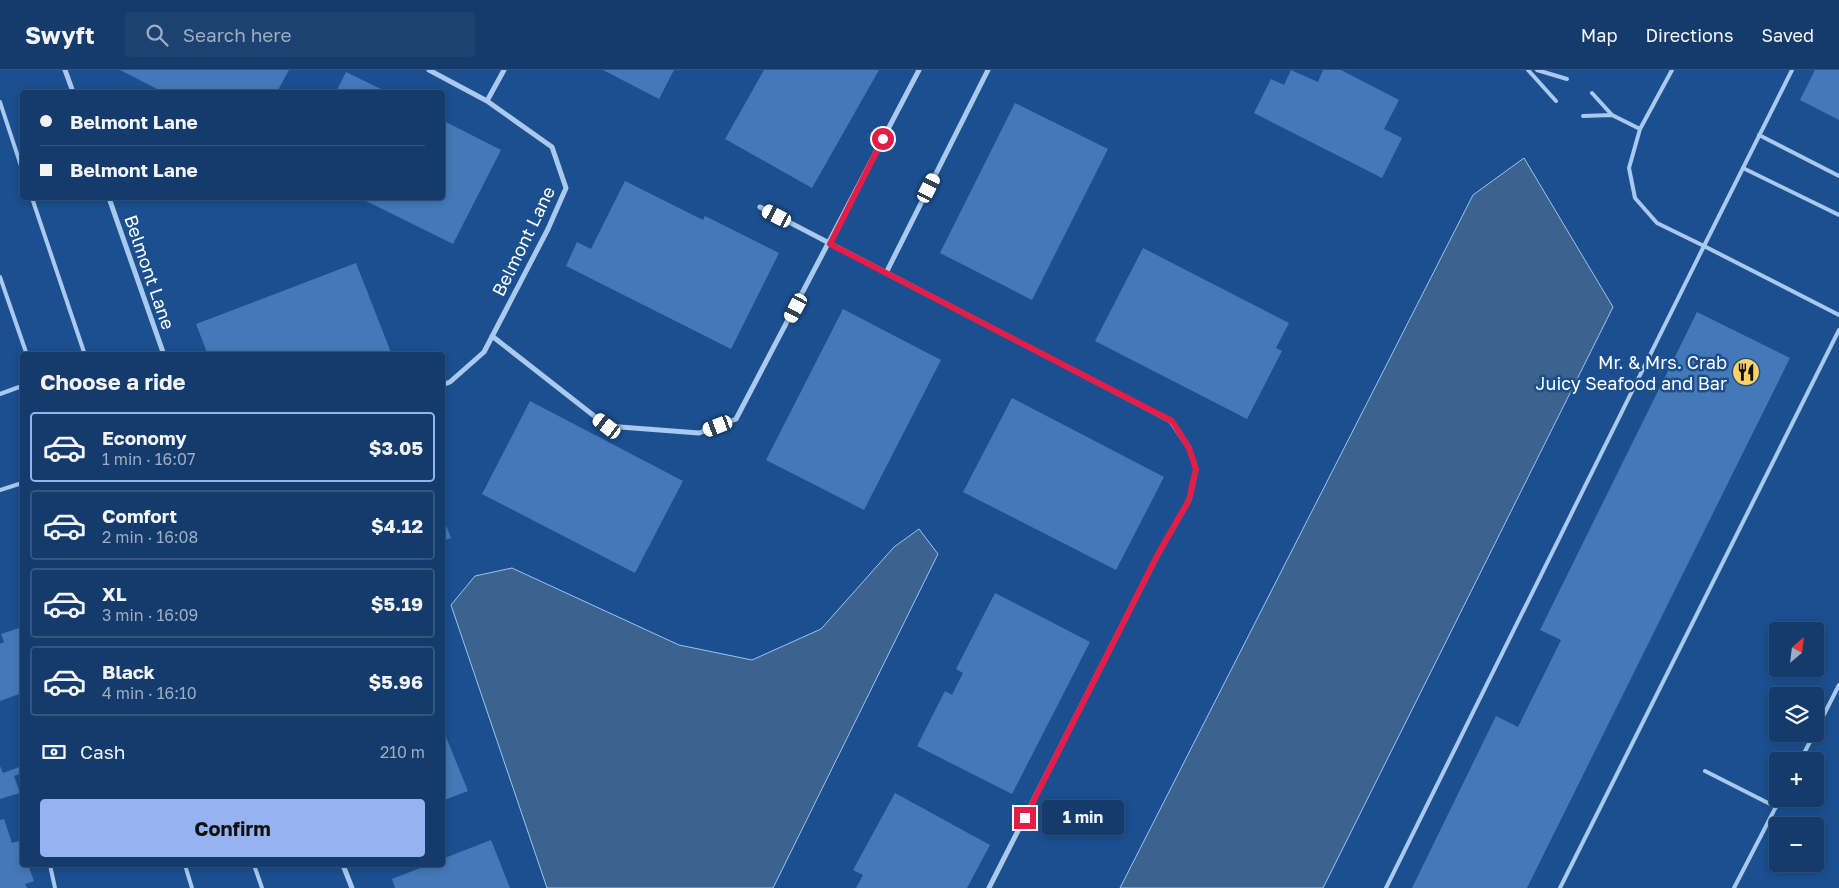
<!DOCTYPE html>
<html lang="en">
<head>
<meta charset="utf-8">
<style>
  body { margin:0; font-family:"Golos Text",sans-serif; background:#1d4271; color:#f1f3f6; height:100vh; display:flex; flex-direction:column; font-size:19px; white-space:nowrap }
  * { box-sizing:border-box; margin:0 }
  p { font-size:16px; color:#9dadc1 }
  .icon { flex:none; width:28px; height:28px; fill:none; stroke:currentColor; stroke-width:2; stroke-linecap:round; stroke-linejoin:round }
  .map { position:relative; flex:1; overflow:hidden }
  .details { position:absolute; left:20px; top:282px; width:425px; height:515px; display:flex; flex-direction:column; background:#143b6b; border-radius:5px; box-shadow:0 2px 8px #0003,0 0 0 1px #33557e }
  .details>* { flex:none }
  .top-card { position:absolute; left:20px; top:20px; width:425px; height:110px; border-radius:5px; box-shadow:0 2px 8px #0003,0 0 0 1px #33557e; display:grid; align-content:center; height:110px; padding:0 20px; background:#143b6b }
  .needle { width:32px; rotate:28deg }
  .fabs { position:absolute; left:1769px; top:552px; display:grid; gap:10px }
  .fabs a { display:grid; place-items:center; width:55px; height:55px; border-radius:5px; background:#143b6b; box-shadow:0 2px 8px #0003,0 0 0 1px #33557e; font-size:25px }
  .end { position:absolute; width:22px; height:22px; margin:-11px; border:6px solid #e11d48; background:#fff; box-shadow:0 0 0 2px #fff }
  .from { border-radius:50% }
  .bubble { position:absolute; height:35px; border-radius:5px; background:#143b6b; box-shadow:0 2px 8px #0003,0 0 0 1px #33557e; font-size:16px; font-weight:700; line-height:35px; text-align:center }
  .car { position:absolute; width:15px; height:30px; margin:-15px -8px; border-radius:6px; box-shadow:0 0 4px 1px #0007; background:linear-gradient(#fff 24%,#345 0 40%,#fff 0 76%,#345 0 86%,#fff 0) }
  .top-card b { display:flex; align-items:center; gap:18px; height:48px; font-size:19px }
  .top-card b+b { border-top:1px solid #33557e }
  .top-card i { width:12px; height:12px; background:#f1f3f6 }
  ul { padding:0; list-style:none }
  li { display:flex; align-items:center; gap:15px; height:70px; margin:0 10px 8px; padding:0 10px; border:2px solid #33557e; border-radius:5px }
  li div { flex:1 }
  li b { display:block; font-size:19px }
  li em { font-style:normal; font-weight:700 }
  li.selected { border-color:#95b2f1 }
  li>.icon { width:45px; height:45px; stroke-width:1.5 }
  h2 { padding:0 20px; font-size:22px; line-height:60px }
  .pay { display:flex; align-items:center; gap:12px; height:55px; padding:0 20px; font-size:19px }
  .pay p { margin-inline-start:auto }
  .cta { display:flex; gap:10px; margin-top:auto; padding:10px 20px }
  .cta a { flex:1; height:58px; border-radius:5px; background:#95b2f1; color:#111; font-size:20px; font-weight:700; line-height:58px; text-align:center }
  header { display:flex; align-items:center; gap:30px; box-sizing:border-box; height:70px; padding:0 25px; background:#143b6b; border-bottom:1px solid #33557e }
  header strong { font-size:24px }
  nav { display:flex; gap:28px; margin-inline-start:auto; font-size:18px }
  .search { width:350px; height:45px; background:#1d4271; display:flex; align-items:center; gap:12px; box-sizing:border-box; padding:0 18px; border-radius:5px; color:#9dadc1; font-size:19px }
  .map>svg:first-child { display:block }
</style>
</head>
<body>
<header>
<strong>Swyft</strong>
<div class="search"><svg class="icon" aria-label="search" viewBox="0 0 24 24"><circle cx="10" cy="10" r="6"/><path d="M15 15l6 6"/></svg>Search here</div>
<nav><a>Map</a><a>Directions</a><a>Saved</a></nav>
</header>
<div class="map">
<svg width="1839" height="818" viewBox="0 0 1839 818">
  <rect width="100%" height="100%" fill="#1b4f8f"/>
  <path fill="#3c6290" stroke="#9cc4f0" d="M1524,88l89,149 -290,581h-203l353,-693z
    M919,459l19,25 -165,334h-226l-96,-283 24,-29 37,-8 167,77 73,15 69,-31 73,-82z"/>
  <path fill="#4478b7" d="M120,0h169l-12,22h-114z
    M603,0h71l-15,29z
    M764,0h115l-67,118 -87,-49z
    M1291,0l27,12 5,-12h18l58,30 -15,29 18,9 -20,40 -128,-65 17,-34 13,6z
    M1815,0h24v50l-39,-20z
    M346,2l41,20h-51z
    M1015,33l93,46 -76,151 -92,-47z
    M442,50l59,30 -48,94 -93,-46h82z
    M625,111l78,39 2,-4 74,37 -48,96 -165,-83 11,-24 14,7z
    M1143,178l146,75 -13,25 6,3 -35,68 -152,-78z
    M356,193l36,92h-184l-12,-31z
    M843,239l98,51 -77,150 -98,-50z
    M1697,242l93,46 -263,530h-115l84,-172 22,11 43,-87 -21,-10z
    M1012,328l152,79 -48,93 -153,-78z
    M530,331l153,80 -48,92 -153,-79z
    M442,445l9,23 -9,3z
    M995,523l95,49 -78,152 -95,-48 28,-55 7,4 11,-22 -7,-4z
    M22,557v66l-22,8v-57l4,-2 -3,-8z
    M442,657l26,64 -26,10z
    M0,696l3,7 19,-7v7l-8,3 6,17 -20,6z
    M895,723l95,52 -23,43h-111l7,-13 -10,-5z
    M4,749l8,24 7,-2 3,9v15h6l6,16 -9,3 2,4h-27v-68z
    M491,770l19,48h-115l-3,-9 36,-14h14v-6z"/>
  <g fill="none" stroke-linecap="round" stroke-linejoin="round">
    <path stroke="#a9c9ee" stroke-width="4" d="M1528,0l28,31
      M1537,0l30,9
      M1792,0l-88,176 135,69
      M1592,23l20,22 28,14
      M0,32l22,67
      M1583,46l29,-1
      M1759,65l80,41
      M1743,98l96,47
      M32,128l53,157
      M0,207l27,78
      M0,324l22,-8
      M0,420l22,-7
      M1815,662l24,-47
      M1800,691l14,-27
      M1705,701l71,36
      M50,795l5,23
      M185,795l7,23
      M254,795l8,23
      M1386,818l318,-642 -47,-23 -22,-25 -6,-30 11,-39 32,-59
      M1560,818l279,-558
      M1734,818l46,-89"/>
    <path stroke="#a9c9ee" stroke-width="5" d="M65,0l8,22
      M429,0l58,31 65,46 14,41 -18,41 -64,123 -34,30 -8,3
      M487,31l17,-31
      M109,128l55,157
      M760,137l411,214 18,27 7,21 -7,31 -32,56 -168,332
      M886,203l102,-203
      M492,266l115,90 92,7 37,-14 183,-349
      M343,795l9,23"/>
  </g>
  <g fill="none" stroke-linecap="round" stroke-linejoin="round">
    <path stroke="#e11d48" stroke-width="6" d="M883,69l-53,105 342,177 17,27 7,21 -7,31 -32,56 -132,262"/>
  </g>
  <defs>
    <g id="restaurant-disc" transform="scale(1.4375)"><circle r="9.5" fill="#ffd166" stroke="#1b4f8f"/><path d="M-5-6h1v4h1v-4h1v4h1v-4h1v5L-1.5 .5V6h-2V.5L-5-1ZM5-6V6H3V1.5H1.5Q1.5-4 5-6Z" fill="#111"/></g>
  </defs>
  <g fill-rule="evenodd">
    <use href="#restaurant-disc" x="1746" y="302"/>
  </g>
  <g text-anchor="middle" dominant-baseline="central" stroke-width="5" stroke-linejoin="round" paint-order="stroke">
    <g font-size="18" fill="#fff" stroke="#1b4f8f">
      <text transform="translate(523 171) rotate(-64)">Belmont Lane</text>
      <text transform="translate(150 202) rotate(71)">Belmont Lane</text>
    </g>
    <g font-size="18" fill="#fff" stroke="#1b4f8f" text-anchor="end">
      <text x="1727" y="292">Mr. &amp; Mrs. Crab<tspan x="1727" dy="21">Juicy Seafood and Bar</tspan></text>
    </g>
  </g>
</svg>
<div class="fabs">
<a><svg class="needle" viewBox="-14 -14 28 28"><path d="M0-13l5 13h-10z" fill="#e53935"/><path d="M0 13l5-13h-10z" fill="#9dadc1"/></svg></a>
<a><svg class="icon" aria-label="layers" viewBox="0 0 24 24"><path d="M12 4l9 5-9 5-9-5zM3 14l9 5 9-5"/></svg></a>
<a>+</a>
<a>−</a>
</div>
<i class="end from" style="left:883px;top:69px"></i>
<i class="end" style="left:1025px;top:748px"></i>
<div class="bubble" style="left:1042px;top:730px;width:82px">1 min</div>
<i class="car" style="left:929px;top:118px;rotate:27deg"></i>
<i class="car" style="left:777px;top:146px;rotate:297deg"></i>
<i class="car" style="left:796px;top:238px;rotate:208deg"></i>
<i class="car" style="left:607px;top:356px;rotate:308deg"></i>
<i class="car" style="left:718px;top:356px;rotate:249deg"></i>
<div class="top-card">
<b><i class="from"></i>Belmont Lane</b>
<b><i></i>Belmont Lane</b>
</div>
<section class="details">
<h2>Choose a ride</h2>
<ul>
<li class="selected"><svg class="icon" aria-label="car" viewBox="0 0 24 24"><path d="M5 17H2v-5l4-1 3-4h7l3 4 3 1v5h-3M9 17h6M6 11h13"/><circle cx="7" cy="17" r="2"/><circle cx="17" cy="17" r="2"/></svg><div><b>Economy</b><p>1 min · 16:07</p></div><em>$3.05</em></li>
<li><svg class="icon" aria-label="car" viewBox="0 0 24 24"><path d="M5 17H2v-5l4-1 3-4h7l3 4 3 1v5h-3M9 17h6M6 11h13"/><circle cx="7" cy="17" r="2"/><circle cx="17" cy="17" r="2"/></svg><div><b>Comfort</b><p>2 min · 16:08</p></div><em>$4.12</em></li>
<li><svg class="icon" aria-label="car" viewBox="0 0 24 24"><path d="M5 17H2v-5l4-1 3-4h7l3 4 3 1v5h-3M9 17h6M6 11h13"/><circle cx="7" cy="17" r="2"/><circle cx="17" cy="17" r="2"/></svg><div><b>XL</b><p>3 min · 16:09</p></div><em>$5.19</em></li>
<li><svg class="icon" aria-label="car" viewBox="0 0 24 24"><path d="M5 17H2v-5l4-1 3-4h7l3 4 3 1v5h-3M9 17h6M6 11h13"/><circle cx="7" cy="17" r="2"/><circle cx="17" cy="17" r="2"/></svg><div><b>Black</b><p>4 min · 16:10</p></div><em>$5.96</em></li>
</ul>
<div class="pay"><svg class="icon" aria-label="cash" viewBox="0 0 24 24"><path d="M3 7h18v10H3z"/><circle cx="12" cy="12" r="2"/></svg>Cash<p>210 m</p></div>
<div class="cta"><a>Confirm</a></div>
</section>
</div>
</body>
</html>
